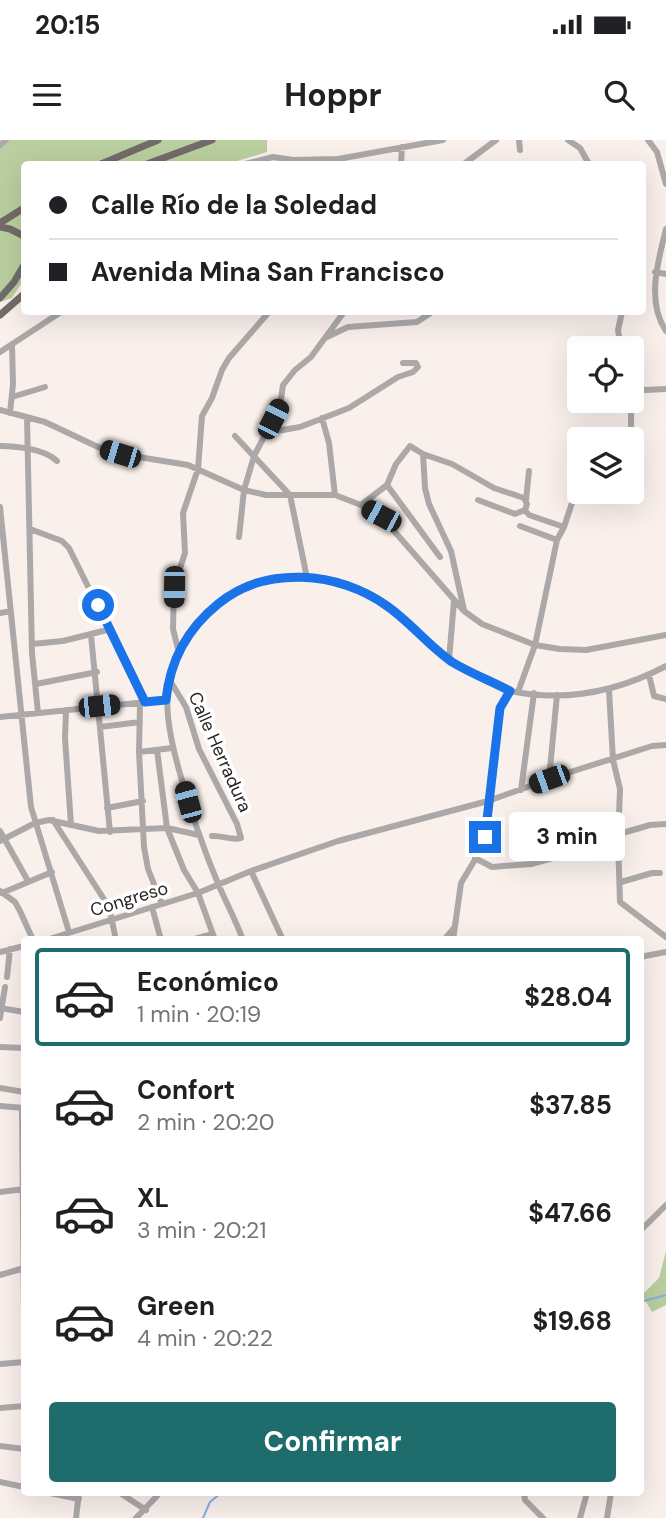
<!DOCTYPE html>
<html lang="es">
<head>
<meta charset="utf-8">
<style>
  body { margin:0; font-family:"DM Sans",sans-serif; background:#f6f6f6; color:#202124; height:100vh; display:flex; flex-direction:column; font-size:26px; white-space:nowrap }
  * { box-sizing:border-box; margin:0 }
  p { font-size:23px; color:#757577 }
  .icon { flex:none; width:38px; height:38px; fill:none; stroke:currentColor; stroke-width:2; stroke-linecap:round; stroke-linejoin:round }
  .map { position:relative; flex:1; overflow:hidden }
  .panel { position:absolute; left:21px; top:796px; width:623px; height:560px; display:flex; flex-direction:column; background:#fff; border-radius:7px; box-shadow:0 7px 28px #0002 }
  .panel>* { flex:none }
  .banner { position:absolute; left:21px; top:21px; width:625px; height:154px; border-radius:7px; box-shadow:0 7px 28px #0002; display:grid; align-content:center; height:154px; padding:0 28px; background:#fff }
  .controls { position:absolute; left:567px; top:196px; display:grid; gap:14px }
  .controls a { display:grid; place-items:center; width:77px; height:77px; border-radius:7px; background:#fff; box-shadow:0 7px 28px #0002; font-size:35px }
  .end { position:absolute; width:32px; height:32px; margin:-16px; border:9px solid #1a73e8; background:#fff; box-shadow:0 0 0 4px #fff }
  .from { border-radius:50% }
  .bubble { position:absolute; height:49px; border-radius:7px; background:#fff; box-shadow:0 7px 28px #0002; font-size:23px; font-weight:700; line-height:49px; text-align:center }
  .car { position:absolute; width:21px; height:42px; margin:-21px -10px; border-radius:9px; box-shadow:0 0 5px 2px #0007; background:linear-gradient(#222 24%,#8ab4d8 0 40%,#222 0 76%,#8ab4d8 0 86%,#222 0) }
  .banner b { display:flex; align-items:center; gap:24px; height:66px; font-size:26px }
  .banner b+b { border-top:2px solid #e0e0e0 }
  .banner i { width:18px; height:18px; background:#202124 }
  ul { padding:12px 0 0; list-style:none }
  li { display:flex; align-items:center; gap:21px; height:98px; margin:0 14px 10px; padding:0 14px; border:4px solid transparent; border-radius:7px }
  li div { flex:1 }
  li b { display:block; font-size:26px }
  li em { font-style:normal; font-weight:700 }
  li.on { border-color:#1f6c6c }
  li>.icon { width:63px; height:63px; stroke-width:1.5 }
  .button { display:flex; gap:14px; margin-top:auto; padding:14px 28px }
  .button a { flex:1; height:80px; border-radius:7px; background:#1f6c6c; color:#fff; font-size:28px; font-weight:700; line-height:80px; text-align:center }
  .status { display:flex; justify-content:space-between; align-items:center; height:49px; padding:0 35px; background:#fff; direction:ltr }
  .status svg { height:19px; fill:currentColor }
  header { display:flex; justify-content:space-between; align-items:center; height:91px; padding:0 28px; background:#fff; font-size:32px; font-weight:700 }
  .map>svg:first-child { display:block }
</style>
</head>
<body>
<div class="status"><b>20:15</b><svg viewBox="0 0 49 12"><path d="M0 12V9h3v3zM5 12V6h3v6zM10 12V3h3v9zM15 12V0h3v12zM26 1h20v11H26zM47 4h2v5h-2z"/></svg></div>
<header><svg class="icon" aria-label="menu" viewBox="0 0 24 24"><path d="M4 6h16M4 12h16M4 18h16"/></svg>Hoppr<svg class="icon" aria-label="search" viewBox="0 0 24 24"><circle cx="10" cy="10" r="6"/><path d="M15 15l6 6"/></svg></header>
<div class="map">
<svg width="666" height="1378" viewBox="0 0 666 1378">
  <rect width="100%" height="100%" fill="#f9f0ec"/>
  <path fill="#bacf9f" d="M4,0h263v12l-40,12h-203v115l-12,19 -12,4v-159z
    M666,1111v54l-14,7 -10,-17 17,-17z"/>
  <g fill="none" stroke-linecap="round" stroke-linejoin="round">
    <path stroke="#85aee7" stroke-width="2" d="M640,1162l26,-7
      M203,1378l7,-16 11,-9"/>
    <path stroke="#aca8a8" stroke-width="6" d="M519,0l1,10
      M568,0l12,8 9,16
      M648,0l9,12 9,32
      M0,5l6,-5
      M245,24l28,-7 20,3 45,-1 105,-19
      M401,24l1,-17
      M464,24l32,-24
      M666,89c-8,32 -20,73 0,102
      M655,132l11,2
      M327,197l21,-10 69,-5 15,-10
      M621,208l-3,-18 4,-18
      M0,212l61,-40
      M632,241l12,9 22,-1
      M12,257l33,-10
      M0,270l45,12 53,25 22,7 68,11 56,25 22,5h69l26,10 20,11 83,95 18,13 53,21 25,4 26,1 80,-15
      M10,273l3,-29 -1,-40
      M27,277l5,236 6,60
      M322,278l7,25 6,52
      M265,293l35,-6 49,-19 49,-31 15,-5 5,-5 -2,-4h-13
      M235,296l55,59 17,83
      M631,299v-38
      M0,306c18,1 43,2 57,15
      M423,314l2,34 4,16 22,47 13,59
      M387,345l53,72
      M478,360l37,14 10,-4
      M526,360l3,-29
      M361,365l26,-20 9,-21 14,-18 13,8 29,10 42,24 30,10 3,6 -2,6
      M0,367l31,300 38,125
      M525,370l4,5 35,12
      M520,386l37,14
      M30,389l32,12 7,7 76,154
      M239,397l5,-47 10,-34 26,-50 3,-21 12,-15 16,-13 33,-45
      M0,473l11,-2
      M91,495l19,197
      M32,504l31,-3 48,-12
      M178,509l-5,-20 1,-42 11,-34 -2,-40 15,-44 4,-53 10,-18 10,-28 7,-12 40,-46
      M449,520l5,-59
      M649,535l5,21 12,3
      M169,539l17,28 13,42 38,75 4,14c-9,3 -19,-3 -29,-2
      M36,544l61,-12
      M609,550l4,70 7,29 -2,51 2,62 46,35
      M518,552l17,-47 22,-105 7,-13 15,-45
      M140,562l-1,50 5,95 4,22 14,35
      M66,570l-1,28 6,87
      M0,577l166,-17
      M100,587l40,-5
      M157,610l10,78 17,42 14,23 17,47
      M139,612l33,-4
      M549,639l8,-84
      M521,650l13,-97
      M107,668l36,-7
      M53,680l56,87 7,33
      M0,691l28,50
      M619,694l31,-9 16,-1
      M0,701l35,-18 14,-3 50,11 68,-3 32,7
      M475,718l17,9 39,-3 87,-24
      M251,731l32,69
      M621,742l31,-9h8
      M0,751l15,11 5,9 13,29
      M2,753l50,-21
      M152,767l9,33
      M46,800l152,-47 53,-22 87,-30 150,-40 73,-26 91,-29 14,-1
      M191,800l22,-6
      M243,800c-7,-19 -16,-36 -24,-54 -16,-38 -29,-76 -40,-116 -20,-71 -20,-122 44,-170 38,-28 90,-26 133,-12 36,12 63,47 92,71 18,14 42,22 62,32 54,11 107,1 156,-25
      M444,800l10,-12
      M453,800l8,-57 21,-35 6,-33 12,-107 10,-17
      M0,812l24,-6
      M640,817l26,-5
      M7,837l3,-28
      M0,868l24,4
      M0,878l5,-31
      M0,907l24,1
      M0,948l24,4
      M0,966l24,2
      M22,968l2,206
      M0,1052l24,-3
      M640,1091l26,-26
      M0,1135l24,-7
      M0,1224l24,-2
      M0,1268l24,-2
      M0,1306l24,3
      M0,1342l24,5
      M50,1353l29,6
      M120,1353l26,17
      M524,1353l1,7 18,18
      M76,1378l3,-25
      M136,1378l21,-22
      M580,1378l7,-25
      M607,1378l4,-25"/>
    <path stroke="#726b6a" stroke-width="7" d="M101,24l57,-24
      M147,24l65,-24
      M0,83l24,-15
      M0,87l10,2 14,7
      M0,158l14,-16 10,-17
      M0,175l24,-21"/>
  </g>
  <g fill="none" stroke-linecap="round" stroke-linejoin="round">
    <path stroke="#1a73e8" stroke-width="9" d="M98,465l47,97 21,-2c4,-40 21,-71 52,-96 47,-39 121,-33 169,2 23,16 42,40 65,56 18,11 39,19 58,29l-10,17 -15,129"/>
  </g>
  <g text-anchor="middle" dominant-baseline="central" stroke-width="7" stroke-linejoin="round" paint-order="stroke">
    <g font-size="18" fill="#292625" stroke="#fff">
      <text transform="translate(220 612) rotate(66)">Calle Herradura</text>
      <text transform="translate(129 759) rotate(-17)">Congreso</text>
    </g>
  </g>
</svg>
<div class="controls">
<a><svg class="icon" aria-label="locate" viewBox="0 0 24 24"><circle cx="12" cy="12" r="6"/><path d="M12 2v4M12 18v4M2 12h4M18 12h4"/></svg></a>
<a><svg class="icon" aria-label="layers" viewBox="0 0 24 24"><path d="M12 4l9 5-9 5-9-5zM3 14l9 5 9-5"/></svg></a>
</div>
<i class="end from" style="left:98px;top:465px"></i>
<i class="end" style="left:485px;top:697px"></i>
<div class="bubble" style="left:509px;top:672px;width:116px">3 min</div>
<i class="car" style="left:273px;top:279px;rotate:27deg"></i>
<i class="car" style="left:120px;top:314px;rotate:287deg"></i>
<i class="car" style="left:381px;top:376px;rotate:298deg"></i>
<i class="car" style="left:174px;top:447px;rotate:181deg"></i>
<i class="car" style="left:99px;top:566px;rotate:84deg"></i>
<i class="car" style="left:549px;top:639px;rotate:250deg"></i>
<i class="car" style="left:188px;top:662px;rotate:345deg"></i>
<div class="banner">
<b><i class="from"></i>Calle Río de la Soledad</b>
<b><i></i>Avenida Mina San Francisco</b>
</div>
<section class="panel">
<ul>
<li class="on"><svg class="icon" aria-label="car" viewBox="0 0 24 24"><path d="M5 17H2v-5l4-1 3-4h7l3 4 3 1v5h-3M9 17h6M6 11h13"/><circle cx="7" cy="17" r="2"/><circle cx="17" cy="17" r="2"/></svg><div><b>Económico</b><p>1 min · 20:19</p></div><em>$28.04</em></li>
<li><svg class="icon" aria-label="car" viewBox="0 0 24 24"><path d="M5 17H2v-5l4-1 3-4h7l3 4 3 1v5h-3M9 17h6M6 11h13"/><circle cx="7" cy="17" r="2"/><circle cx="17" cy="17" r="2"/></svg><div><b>Confort</b><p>2 min · 20:20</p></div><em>$37.85</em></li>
<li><svg class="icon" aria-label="car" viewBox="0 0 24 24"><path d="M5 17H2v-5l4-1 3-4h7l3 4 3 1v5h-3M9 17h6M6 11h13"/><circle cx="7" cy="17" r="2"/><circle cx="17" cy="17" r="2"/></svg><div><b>XL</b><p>3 min · 20:21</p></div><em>$47.66</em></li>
<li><svg class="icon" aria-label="car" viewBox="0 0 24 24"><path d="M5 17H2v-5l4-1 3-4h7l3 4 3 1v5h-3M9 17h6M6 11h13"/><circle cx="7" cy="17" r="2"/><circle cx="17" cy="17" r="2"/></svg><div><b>Green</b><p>4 min · 20:22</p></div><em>$19.68</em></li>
</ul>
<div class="button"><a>Confirmar</a></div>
</section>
</div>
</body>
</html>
